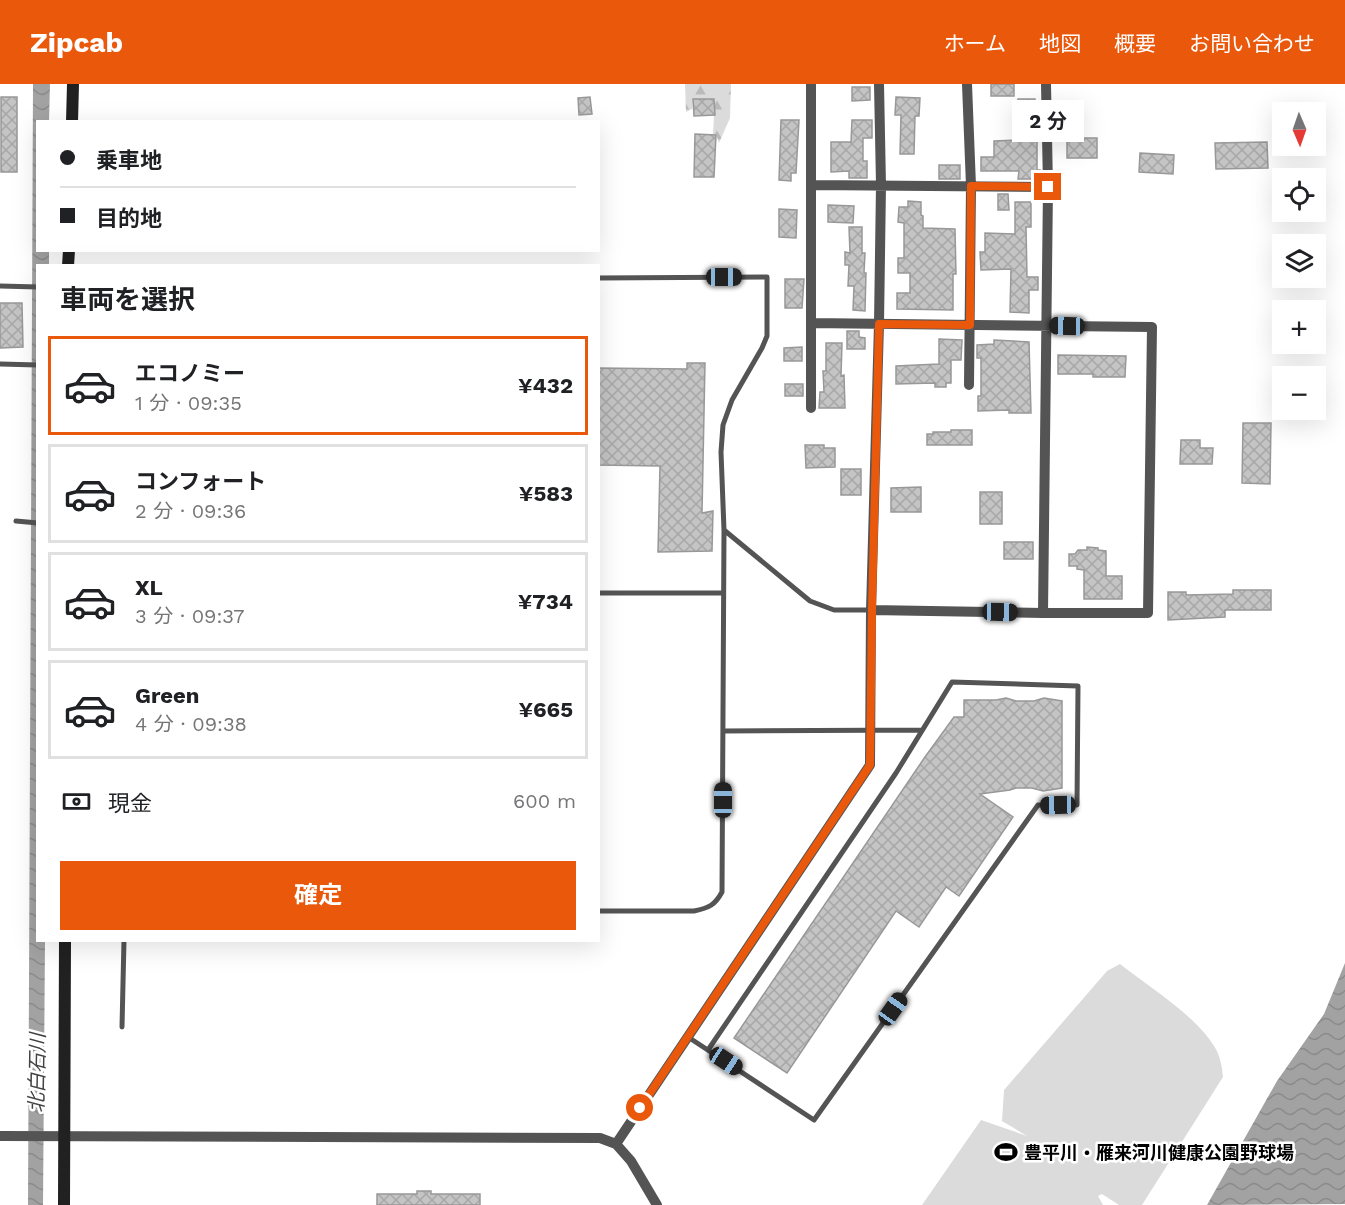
<!DOCTYPE html>
<html lang="ja">
<head>
<meta charset="utf-8">
<style>
  body { margin:0; font-family:"Work Sans","Noto Sans JP",sans-serif; background:#f2f2f2; color:#202124; height:100vh; display:flex; flex-direction:column; font-size:22px; white-space:nowrap }
  * { box-sizing:border-box; margin:0 }
  p { font-size:20px; color:#757577 }
  .icon { flex:none; width:33px; height:33px; fill:none; stroke:currentColor; stroke-width:2; stroke-linecap:round; stroke-linejoin:round }
  .map { position:relative; flex:1; overflow:hidden }
  .sheet { position:absolute; left:36px; top:180px; width:564px; height:678px; display:flex; flex-direction:column; background:#fff; border-radius:0px; box-shadow:0 6px 24px #0002 }
  .sheet>* { flex:none }
  .hud { position:absolute; left:36px; top:36px; width:564px; height:132px; border-radius:0px; box-shadow:0 6px 24px #0002; display:grid; align-content:center; height:132px; padding:0 24px; background:#fff }
  .needle { width:39px; rotate:178deg }
  .controls { position:absolute; left:1272px; top:18px; display:grid; gap:12px }
  .controls a { display:grid; place-items:center; width:54px; height:54px; border-radius:0px; background:#fff; box-shadow:0 6px 24px #0002; font-size:30px }
  .end { position:absolute; width:27px; height:27px; margin:-14px; border:8px solid #ea580c; background:#fff; box-shadow:0 0 0 3px #fff }
  .from { border-radius:50% }
  .bubble { position:absolute; height:42px; border-radius:0px; background:#fff; box-shadow:0 6px 24px #0002; font-size:20px; font-weight:700; line-height:42px; text-align:center }
  .car { position:absolute; width:18px; height:36px; margin:-18px -9px; border-radius:8px; box-shadow:0 0 4px 2px #0007; background:linear-gradient(#222 24%,#8ab4d8 0 40%,#222 0 76%,#8ab4d8 0 86%,#222 0) }
  .hud b { display:flex; align-items:center; gap:21px; height:57px; font-size:22px }
  .hud b+b { border-top:2px solid #e0e0e0 }
  .hud i { width:15px; height:15px; background:#202124 }
  ul { padding:0; list-style:none }
  li { display:flex; align-items:center; gap:18px; height:99px; margin:0 12px 9px; padding:0 12px; border:3px solid #e0e0e0; border-radius:0px }
  li div { flex:1 }
  li b { display:block; font-size:22px }
  li em { font-style:normal; font-weight:700 }
  li.selected { border-color:#ea580c }
  li>.icon { width:54px; height:54px; stroke-width:1.5 }
  h2 { padding:0 24px; font-size:27px; line-height:72px }
  .pay { display:flex; align-items:center; gap:15px; height:66px; padding:0 24px; font-size:22px }
  .pay p { margin-inline-start:auto }
  .cta { display:flex; gap:12px; margin-top:auto; padding:12px 24px }
  .cta a { flex:1; height:69px; border-radius:0px; background:#ea580c; color:#fff; font-size:24px; font-weight:700; line-height:69px; text-align:center }
  header { display:flex; align-items:center; gap:36px; box-sizing:border-box; height:84px; padding:0 30px; background:#ea580c; color:#fff }
  header strong { font-size:28px }
  nav { display:flex; gap:33px; margin-inline-start:auto; font-size:21px }
  .map>svg:first-child { display:block }
</style>
</head>
<body>
<header>
<strong>Zipcab</strong>
<nav><a>ホーム</a><a>地図</a><a>概要</a><a>お問い合わせ</a></nav>
</header>
<div class="map">
<svg width="1345" height="1121" viewBox="0 0 1345 1121">
  <defs>
    <pattern id="forest-firs" width="22" height="20" patternUnits="userSpaceOnUse" patternTransform="scale(1.5)"><rect width="22" height="20" fill="#dbdbdb"/><path d="M5 1l3.5 6h-7zM16 11l3.5 6h-7z" fill="#bababa"/></pattern>
    <pattern id="water-waves" width="16" height="10" patternUnits="userSpaceOnUse" patternTransform="scale(1.5)"><rect width="16" height="10" fill="#a2a2a2"/><path d="M0 5q4-4 8 0t8 0" fill="none" stroke="#8a8a8a"/></pattern>
    <pattern id="building-cross-hatch" width="8" height="8" patternUnits="userSpaceOnUse" patternTransform="scale(1.5)"><rect width="8" height="8" fill="#c4c4c4"/><path d="M0 0l8 8M0 8l8-8" fill="none" stroke="#a7a7a7"/></pattern>
  </defs>
  <rect width="100%" height="100%" fill="#fff"/>
  <path fill="#dbdbdb" d="M1120,880c29,23 75,51 94,82 6,9 8,20 9,31l-81,128h-23l-17,-11 -4,2 5,9h-181l59,-85 46,16 -25,-15 2,-31 103,-119z"/>
  <path fill="url(#forest-firs)" d="M685,0h46l-1,34 -11,25 -3,-9h-3l2,-35h-22l-1,10 -6,3z"/>
  <path fill="url(#water-waves)" d="M33,0h17l-1,37 -11,1v128l11,1v14l-11,1v674l7,1 -2,264h-15z
    M1345,879v241l-138,1 70,-124 47,-67z"/>
  <path fill="url(#building-cross-hatch)" stroke="#989898" stroke-width="1.5" d="M991,0h23v12h-23z
    M852,3h18v13l-18,1z
    M1,13h16v75h-16z
    M590,13l2,17 -13,1 -1,-17z
    M896,13l24,1 -1,18h-4l-1,38h-14l1,-39h-6z
    M693,15h21l1,16 -21,1z
    M1018,15h17l-1,41h3v30h3v9h-22l1,-8h-38v-14h13v-16l26,-1z
    M781,36h18l-3,53h-5v8l-12,-1z
    M852,36h20v18h-9v23h4v17h-18v-7l-18,1v-30h20z
    M695,50l21,1 -2,42h-20z
    M1067,54h30v20h-30z
    M1267,58l1,26 -52,1 -1,-26z
    M1140,69l34,2 -1,19 -34,-2z
    M939,81h21v14h-21z
    M998,110h10l1,16h-11z
    M908,117l13,1v13l2,1v12l32,1 1,45h-3v36l-56,-1v-16h13v-20h-12v-15h6v-35l-6,-1 1,-15h9z
    M1015,118h16v25h-5l1,50h11v13h-9v23l-19,-1 1,-43 -30,1 -1,-18h5v-19l30,1z
    M828,121l26,1 -1,17 -25,-1z
    M779,125l18,1 -1,28 -17,-1z
    M849,143h13v26h3l-1,20h2l-1,38 -12,-1 1,-24h-6l1,-21h-4v-13l5,1z
    M785,195h19l-2,29h-17z
    M0,219h22l1,44 -23,1z
    M847,247h12v6l6,1v11h-18z
    M939,255l23,1 -1,20h-10v23h-5v4h-11v-4l-39,1v-18l43,-2z
    M994,256l35,2 2,71h-22v-3l-31,1v-15h3v-38h-4v-13l17,-1z
    M826,259h16l-1,33 3,-1 1,33h-26l1,-16h4l-1,-21h3z
    M802,263v14h-18v-13z
    M1058,271l68,1 -1,21h-32v-3h-35z
    M687,279h18l-3,150 11,-2 -1,40 -54,1 2,-86 -62,-1v-97l89,1z
    M785,300h18v12h-18z
    M1243,339h28l-1,61 -28,-1z
    M951,346h21v15h-45v-11h6v-2h18z
    M1181,356h19v8h13l-1,16h-32z
    M805,361h19v3h11v19l-29,1z
    M841,385h20v26h-20z
    M921,403v25h-30v-24z
    M980,408h22v32h-22z
    M1004,458h29v17h-29z
    M1087,463l11,1v2l8,1v25h16v23h-38v-29l-7,-1v-3h-8v-12h6l3,-4h9z
    M1233,506h38v20h-46v7l-57,3v-28h18v3l47,-1z
    M1006,614l10,3h18l10,-3 18,3v87l-19,3 -11,-3h-16l-6,2 -30,4 33,23 -54,79 -13,-9 -27,40 -23,-16 -109,162 -53,-35 191,-281 29,-40h10v-17h32z
    M417,1107h14v3h49v11h-103v-11h40z"/>
  <g fill="none" stroke-linecap="round" stroke-linejoin="round">
    <path stroke="#545454" stroke-width="5" d="M598,194l169,-1v59l-5,12 -30,52 -9,25 -2,27 3,78 -2,362c-7,13 -13,16 -28,19h-96
      M0,202l38,1
      M0,280l38,1
      M16,437l22,2
      M724,446l86,71 24,9h37
      M598,509h125
      M723,647l199,-1
      M122,943l2,-87
      M688,953l126,83 224,-315h39l1,-119 -126,-4 -56,91 -188,277"/>
    <path stroke="#545454" stroke-width="10" d="M967,0l4,102 -2,199
      M812,101l236,2
      M811,239l341,4 -4,286h-105l-172,-3
      M811,324v-324
      M1043,529l5,-426 -2,-103
      M0,1052l600,2 16,6 15,17 26,44
      M616,1060l254,-379 1,-155 8,-286 2,-139 -2,-101"/>
    <path stroke="#212121" stroke-width="12" d="M72,38l1,-38
      M68,182l1,-16
      M64,1121l1,-265"/>
  </g>
  <g fill="none" stroke-linecap="round" stroke-linejoin="round">
    <path stroke="#ea580c" stroke-width="8" d="M640,1024l230,-343 2,-155 7,-286 91,1 1,-139 77,1"/>
  </g>
  <defs>
    <g id="stadium-bare" transform="scale(1.8)"><path d="M0-5a6.5 5 0 1 0 0 10a6.5 5 0 1 0 0-10ZM-3.5-1.8h7v3.6h-7Z" fill="#000" stroke="#fff" stroke-width="2.5" paint-order="stroke"/></g>
  </defs>
  <g fill-rule="evenodd">
    <use href="#stadium-bare" x="1006" y="1068"/>
  </g>
  <g text-anchor="middle" dominant-baseline="central" stroke-width="5" stroke-linejoin="round" paint-order="stroke">
    <g font-size="18" font-weight="bold" fill="#000" stroke="#fff" text-anchor="start">
      <text x="1024" y="1068">豊平川・雁来河川健康公園野球場</text>
    </g>
    <g font-size="20" font-style="italic" fill="#434343" stroke="#fff">
      <text transform="translate(37 989) rotate(-89)">北白石川</text>
    </g>
  </g>
</svg>
<div class="controls">
<a><svg class="needle" viewBox="-14 -14 28 28"><path d="M0-13l5 13h-10z" fill="#e53935"/><path d="M0 13l5-13h-10z" fill="#757577"/></svg></a>
<a><svg class="icon" aria-label="locate" viewBox="0 0 24 24"><circle cx="12" cy="12" r="6"/><path d="M12 2v4M12 18v4M2 12h4M18 12h4"/></svg></a>
<a><svg class="icon" aria-label="layers" viewBox="0 0 24 24"><path d="M12 4l9 5-9 5-9-5zM3 14l9 5 9-5"/></svg></a>
<a>+</a>
<a>−</a>
</div>
<i class="end from" style="left:640px;top:1024px"></i>
<i class="end" style="left:1048px;top:103px"></i>
<div class="bubble" style="left:1012px;top:16px;width:72px">2 分</div>
<i class="car" style="left:724px;top:193px;rotate:90deg"></i>
<i class="car" style="left:1067px;top:242px;rotate:271deg"></i>
<i class="car" style="left:1000px;top:528px;rotate:91deg"></i>
<i class="car" style="left:723px;top:716px;rotate:0deg"></i>
<i class="car" style="left:1058px;top:721px;rotate:269deg"></i>
<i class="car" style="left:893px;top:925px;rotate:35deg"></i>
<i class="car" style="left:726px;top:977px;rotate:123deg"></i>
<div class="hud">
<b><i class="from"></i>乗車地</b>
<b><i></i>目的地</b>
</div>
<section class="sheet">
<h2>車両を選択</h2>
<ul>
<li class="selected"><svg class="icon" aria-label="car" viewBox="0 0 24 24"><path d="M5 17H2v-5l4-1 3-4h7l3 4 3 1v5h-3M9 17h6M6 11h13"/><circle cx="7" cy="17" r="2"/><circle cx="17" cy="17" r="2"/></svg><div><b>エコノミー</b><p>1 分 · 09:35</p></div><em>¥432</em></li>
<li><svg class="icon" aria-label="car" viewBox="0 0 24 24"><path d="M5 17H2v-5l4-1 3-4h7l3 4 3 1v5h-3M9 17h6M6 11h13"/><circle cx="7" cy="17" r="2"/><circle cx="17" cy="17" r="2"/></svg><div><b>コンフォート</b><p>2 分 · 09:36</p></div><em>¥583</em></li>
<li><svg class="icon" aria-label="car" viewBox="0 0 24 24"><path d="M5 17H2v-5l4-1 3-4h7l3 4 3 1v5h-3M9 17h6M6 11h13"/><circle cx="7" cy="17" r="2"/><circle cx="17" cy="17" r="2"/></svg><div><b>XL</b><p>3 分 · 09:37</p></div><em>¥734</em></li>
<li><svg class="icon" aria-label="car" viewBox="0 0 24 24"><path d="M5 17H2v-5l4-1 3-4h7l3 4 3 1v5h-3M9 17h6M6 11h13"/><circle cx="7" cy="17" r="2"/><circle cx="17" cy="17" r="2"/></svg><div><b>Green</b><p>4 分 · 09:38</p></div><em>¥665</em></li>
</ul>
<div class="pay"><svg class="icon" aria-label="cash" viewBox="0 0 24 24"><path d="M3 7h18v10H3z"/><circle cx="12" cy="12" r="2"/></svg>現金<p>600 m</p></div>
<div class="cta"><a>確定</a></div>
</section>
</div>
</body>
</html>
